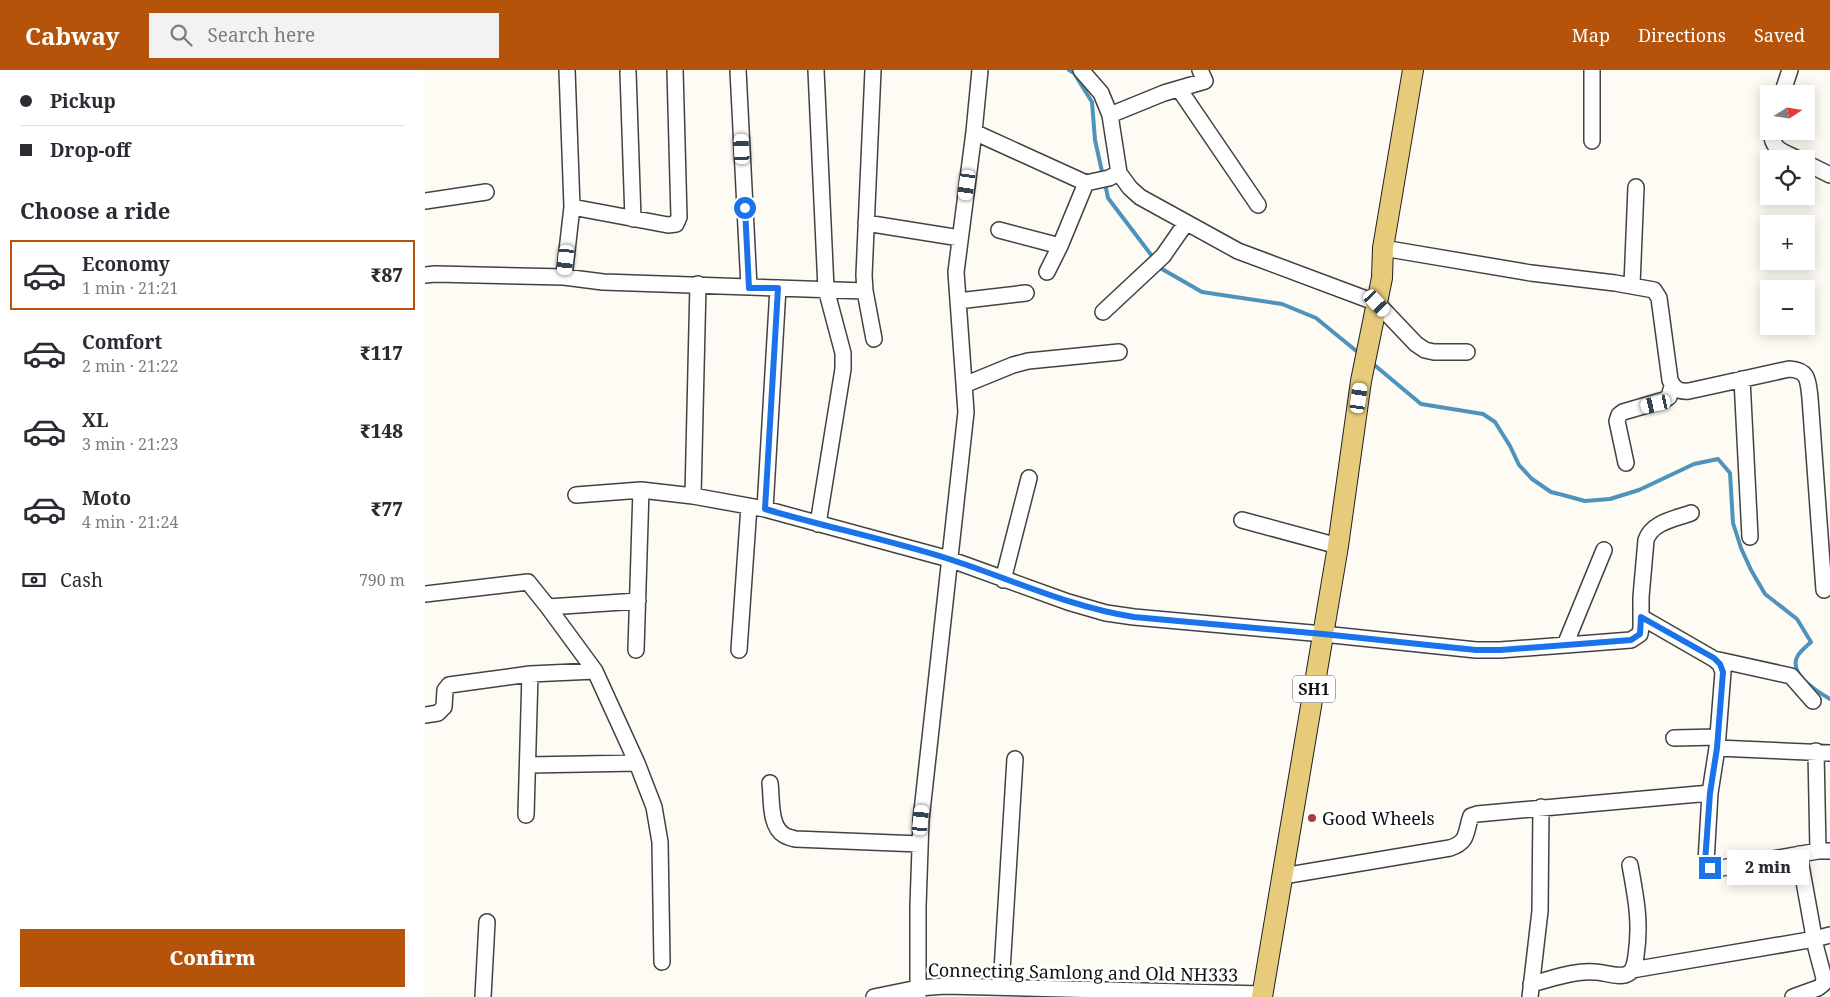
<!DOCTYPE html>
<html lang="en">
<head>
<meta charset="utf-8">
<style>
  body { margin:0; font-family:"Noto Serif",serif; background:#f2f2f3; color:#2b2b33; height:100vh; display:flex; flex-direction:column; font-size:19px; white-space:nowrap }
  * { box-sizing:border-box; margin:0 }
  p { font-size:16px; color:#7c7c81 }
  .icon { flex:none; width:28px; height:28px; fill:none; stroke:currentColor; stroke-width:2; stroke-linecap:round; stroke-linejoin:round }
  .map { position:relative; flex:1; overflow:hidden }
  .details { display:flex; flex-direction:column; background:#fff; width:425px }
  .details>* { flex:none }
  .hud { display:grid; align-content:center; height:110px; padding:0 20px; background:#fff }
  .needle { width:32px; rotate:78deg }
  .buttons { position:absolute; left:1335px; top:15px; display:grid; gap:10px }
  .buttons a { display:grid; place-items:center; width:55px; height:55px; border-radius:0px; background:#fff; box-shadow:0 2px 12px #0003; font-size:25px }
  .end { position:absolute; width:22px; height:22px; margin:-11px; border:6px solid #1a73e8; background:#fff; box-shadow:0 0 0 2px #fff }
  .from { border-radius:50% }
  .bubble { position:absolute; height:35px; border-radius:0px; background:#fff; box-shadow:0 2px 12px #0003; font-size:16px; font-weight:800; line-height:35px; text-align:center }
  .car { position:absolute; width:15px; height:30px; margin:-15px -8px; border-radius:6px; box-shadow:0 0 4px 1px #0007; background:linear-gradient(#fff 24%,#345 0 40%,#fff 0 76%,#345 0 86%,#fff 0) }
  .hud b { display:flex; align-items:center; gap:18px; height:48px; font-size:19px }
  .hud b+b { border-top:1px solid #e1e1e2 }
  .hud i { width:12px; height:12px; background:#2b2b33 }
  ul { padding:0; list-style:none }
  li { display:flex; align-items:center; gap:15px; height:70px; margin:0 10px 8px; padding:0 10px; border:2px solid transparent; border-radius:0px }
  li div { flex:1 }
  li b { display:block; font-size:19px }
  li em { font-style:normal; font-weight:800 }
  li.active { border-color:#b45309 }
  li>.icon { width:45px; height:45px; stroke-width:1.5 }
  h2 { padding:0 20px; font-size:22px; line-height:60px }
  .pay { display:flex; align-items:center; gap:12px; height:55px; padding:0 20px; font-size:19px }
  .pay p { margin-inline-start:auto }
  .cta { display:flex; gap:10px; margin-top:auto; padding:10px 20px }
  .cta a { flex:1; height:58px; border-radius:0px; background:#b45309; color:#fff; font-size:20px; font-weight:800; line-height:58px; text-align:center }
  header { display:flex; align-items:center; gap:30px; box-sizing:border-box; height:70px; padding:0 25px; background:#b45309; color:#fff }
  header strong { font-size:24px }
  nav { display:flex; gap:28px; margin-inline-start:auto; font-size:18px }
  .search { width:350px; height:45px; background:#f2f2f3; display:flex; align-items:center; gap:12px; box-sizing:border-box; padding:0 18px; border-radius:0px; color:#7c7c81; font-size:19px }
  main { display:flex; flex:1; min-height:0 }
  .map>svg:first-child { display:block }
</style>
</head>
<body>
<header>
<strong>Cabway</strong>
<div class="search"><svg class="icon" aria-label="search" viewBox="0 0 24 24"><circle cx="10" cy="10" r="6"/><path d="M15 15l6 6"/></svg>Search here</div>
<nav><a>Map</a><a>Directions</a><a>Saved</a></nav>
</header>
<main>
<section class="details">
<div class="hud">
<b><i class="from"></i>Pickup</b>
<b><i></i>Drop-off</b>
</div>
<h2>Choose a ride</h2>
<ul>
<li class="active"><svg class="icon" aria-label="car" viewBox="0 0 24 24"><path d="M5 17H2v-5l4-1 3-4h7l3 4 3 1v5h-3M9 17h6M6 11h13"/><circle cx="7" cy="17" r="2"/><circle cx="17" cy="17" r="2"/></svg><div><b>Economy</b><p>1 min · 21:21</p></div><em>₹87</em></li>
<li><svg class="icon" aria-label="car" viewBox="0 0 24 24"><path d="M5 17H2v-5l4-1 3-4h7l3 4 3 1v5h-3M9 17h6M6 11h13"/><circle cx="7" cy="17" r="2"/><circle cx="17" cy="17" r="2"/></svg><div><b>Comfort</b><p>2 min · 21:22</p></div><em>₹117</em></li>
<li><svg class="icon" aria-label="car" viewBox="0 0 24 24"><path d="M5 17H2v-5l4-1 3-4h7l3 4 3 1v5h-3M9 17h6M6 11h13"/><circle cx="7" cy="17" r="2"/><circle cx="17" cy="17" r="2"/></svg><div><b>XL</b><p>3 min · 21:23</p></div><em>₹148</em></li>
<li><svg class="icon" aria-label="car" viewBox="0 0 24 24"><path d="M5 17H2v-5l4-1 3-4h7l3 4 3 1v5h-3M9 17h6M6 11h13"/><circle cx="7" cy="17" r="2"/><circle cx="17" cy="17" r="2"/></svg><div><b>Moto</b><p>4 min · 21:24</p></div><em>₹77</em></li>
</ul>
<div class="pay"><svg class="icon" aria-label="cash" viewBox="0 0 24 24"><path d="M3 7h18v10H3z"/><circle cx="12" cy="12" r="2"/></svg>Cash<p>790 m</p></div>
<div class="cta"><a>Confirm</a></div>
</section>
<div class="map">
<svg width="1405" height="927" viewBox="0 0 1405 927">
  <rect width="100%" height="100%" fill="#fdfbf3"/>
  <g fill="none" stroke-linecap="round" stroke-linejoin="round">
    <path stroke="#4e93bc" stroke-width="4" d="M644,0l5,3 18,29 3,38 8,36
      M680,113l3,15 47,62
      M734,196l3,3 40,23 80,12 34,14 44,36
      M947,293l49,41 62,10 12,8 15,24 9,19 13,14 19,13 12,3 22,6 25,-2 29,-9 55,-26 24,-5 12,14 3,50 8,25 10,22 14,24 32,25 14,23c-5,5 -14,11 -15,18 -4,16 22,32 34,39"/>
    <g stroke="#424242" stroke-width="18">
      <path id="minor" d="M313,0l11,217
        M391,0l10,219 17,64v16l-25,155
        M448,0l-9,205 1,16 9,48
        M656,0l20,23 9,22 9,58 11,15 10,9 98,54 139,52 39,41 9,6 9,2h33
        M203,2l5,147
        M754,19l79,116
        M1357,24l8,-24
        M685,45l54,-22 41,-12 -5,-11
        M1347,61c-2,18 12,21 26,28
        M549,62l112,51 23,-5 10,-5
        M1167,71v-71
        M1381,93l24,12
        M0,131l61,-9
        M147,137l96,18 8,-1 3,-7 -4,-147
        M441,153l94,15
        M574,160l61,16
        M958,178l148,25 84,10 39,7 5,8 11,82c4,9 9,12 19,11l100,-22c20,1 19,12 21,29l14,192
        M622,202l13,-26 26,-63
        M0,205l10,-1 129,3 39,5 262,9
        M139,207l8,-70 -5,-137
        M1207,215l4,-98
        M533,231l68,-8
        M678,242l60,-56 23,-33
        M1317,309l8,158
        M539,315l49,-20 15,-4 91,-9
        M1201,393l-9,-42 2,-6 4,-3 41,-12 5,-3 3,-11
        M151,425l65,-5 52,6 72,13 184,50 119,43 38,11 28,4 189,17 153,16h24l131,-10 9,-6 1,-7v-30l5,-57c6,-18 29,-21 45,-27
        M268,426l5,-212
        M340,439l13,-221
        M817,450l96,26
        M578,510l26,-102
        M0,524l103,-12 20,25
        M213,531l-90,6 47,64 42,92 17,44 6,35 2,120
        M1140,575l39,-95
        M211,580l5,-160
        M314,580l10,-144
        M1289,589l77,17 22,25
        M0,645l13,-2 6,-6 1,-17 4,-5 81,-11 65,-3
        M1249,668l44,-1
        M1292,678l113,5
        M1391,681l2,100
        M103,695l109,-2
        M345,713c2,15 -1,43 14,52 3,2 8,3 11,4l125,5
        M1285,723l-4,69 4,6 6,1 102,-18h12
        M101,745l4,-141
        M858,806l167,-28c19,-6 15,-16 21,-32l6,-2 233,-21 7,-45 6,-76 -3,-8 -6,-5 -73,-42
        M1207,900l183,-31 15,-4
        M1106,914c21,-5 43,-14 64,-12 9,0 26,7 34,1 5,-3 6,-11 7,-17 5,-34 0,-58 -6,-91
        M576,917l14,-228
        M58,927l4,-75
        M449,927l44,-9 27,-2 317,8
        M493,927v-91l3,-86 45,-408 -10,-140 18,-140 6,-62
        M1105,927l10,-86 1,-104
        M1368,927l25,-9 5,-4 1,-6 -8,-30 -17,-94"/>
    </g>
    <g stroke="#202020" stroke-width="22">
      <path id="major" d="M837,927l76,-451 23,-165 21,-103 1,-30 30,-178"/>
    </g>
    <use href="#minor" stroke="#fff" stroke-width="15"/>
    <use href="#major" stroke="#e7ca7a" stroke-width="20"/>
  </g>
  <g fill="none" stroke-linecap="round" stroke-linejoin="round">
    <path stroke="#1a73e8" stroke-width="6" d="M320,138l4,80h29l-13,221c61,18 124,31 184,50 62,20 120,48 185,58l189,17 153,16h24l131,-10 9,-6 1,-17 73,41 6,6 3,8 -6,76 -7,45 -5,69 5,6"/>
  </g>
  <circle fill="#ae3941" stroke="#fff" stroke-width="2" cx="887" cy="748" r="5"/>
  <g text-anchor="middle" dominant-baseline="central" stroke-width="5" stroke-linejoin="round" paint-order="stroke">
    <rect fill="#fff" stroke="#575757" stroke-width="1" x="868" y="605.5" width="42" height="27" rx="4"/>
    <g font-size="16" font-weight="bold" fill="#0f0f0f">
      <text x="889" y="619">SH1</text>
    </g>
    <g font-size="18" fill="#0f0f0f" stroke="#fff" text-anchor="start">
      <text x="897" y="748">Good Wheels</text>
    </g>
    <g font-size="18" fill="#0f0f0f" stroke="#fff">
      <text transform="translate(658 902) rotate(1)">Connecting Samlong and Old NH333</text>
    </g>
  </g>
</svg>
<div class="buttons">
<a><svg class="needle" viewBox="-14 -14 28 28"><path d="M0-13l5 13h-10z" fill="#e53935"/><path d="M0 13l5-13h-10z" fill="#7c7c81"/></svg></a>
<a><svg class="icon" aria-label="locate" viewBox="0 0 24 24"><circle cx="12" cy="12" r="6"/><path d="M12 2v4M12 18v4M2 12h4M18 12h4"/></svg></a>
<a>+</a>
<a>−</a>
</div>
<i class="end from" style="left:320px;top:138px"></i>
<i class="end" style="left:1285px;top:798px"></i>
<div class="bubble" style="left:1302px;top:780px;width:82px">2 min</div>
<i class="car" style="left:317px;top:79px;rotate:357deg"></i>
<i class="car" style="left:542px;top:115px;rotate:188deg"></i>
<i class="car" style="left:141px;top:190px;rotate:186deg"></i>
<i class="car" style="left:952px;top:233px;rotate:137deg"></i>
<i class="car" style="left:934px;top:328px;rotate:8deg"></i>
<i class="car" style="left:1231px;top:334px;rotate:257deg"></i>
<i class="car" style="left:496px;top:750px;rotate:6deg"></i>
</div>
</main>
</body>
</html>
